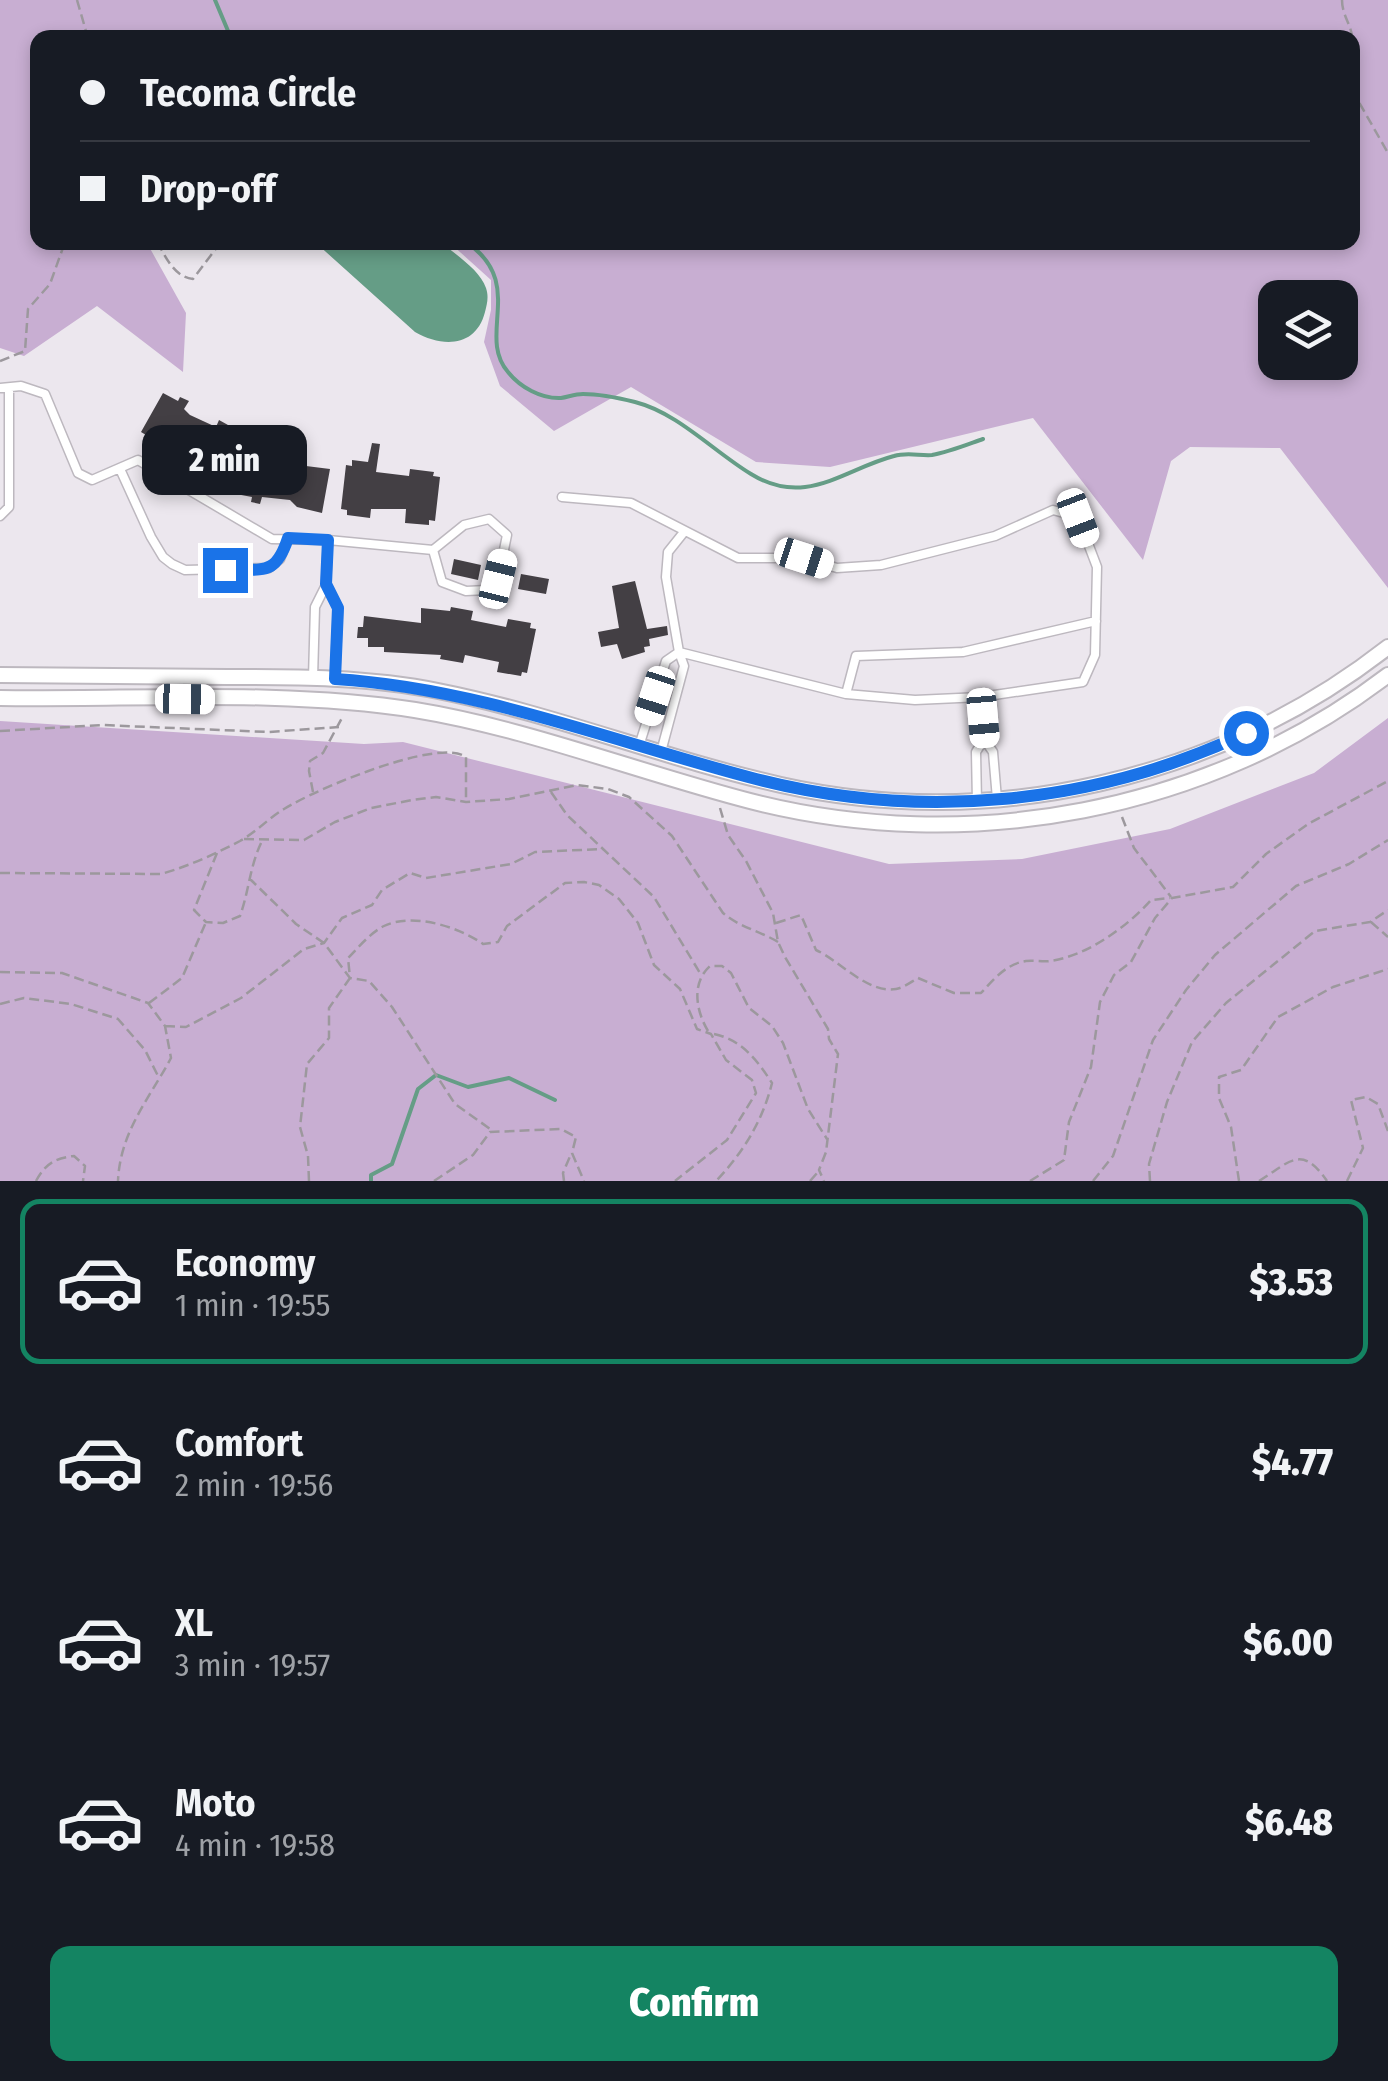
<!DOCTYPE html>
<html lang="en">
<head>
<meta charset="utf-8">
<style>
  body { margin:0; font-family:"Fira Sans Condensed",sans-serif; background:#20242c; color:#f1f3f6; height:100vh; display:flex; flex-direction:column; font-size:38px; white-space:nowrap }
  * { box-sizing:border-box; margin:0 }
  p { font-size:32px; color:#9ea1a6 }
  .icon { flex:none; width:55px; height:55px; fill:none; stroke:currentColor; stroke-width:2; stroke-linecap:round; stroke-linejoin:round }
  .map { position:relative; height:1181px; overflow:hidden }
  .drawer { display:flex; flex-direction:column; background:#171b24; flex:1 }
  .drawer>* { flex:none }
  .banner { position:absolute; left:30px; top:30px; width:1330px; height:220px; border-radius:20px; box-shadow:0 5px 15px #0003; display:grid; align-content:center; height:220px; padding:0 50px; background:#171b24 }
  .controls { position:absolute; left:1258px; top:280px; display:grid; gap:20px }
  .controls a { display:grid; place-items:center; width:100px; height:100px; border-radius:20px; background:#171b24; box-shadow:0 5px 15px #0003; font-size:50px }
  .end { position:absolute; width:45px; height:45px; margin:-22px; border:12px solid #1a73e8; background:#fff; box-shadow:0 0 0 5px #fff }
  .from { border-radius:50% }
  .bubble { position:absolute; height:70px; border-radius:20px; background:#171b24; box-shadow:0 5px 15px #0003; font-size:32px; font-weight:800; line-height:70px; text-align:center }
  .car { position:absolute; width:30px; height:60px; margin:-30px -15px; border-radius:12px; box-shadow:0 0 8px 2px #0007; background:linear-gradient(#fff 24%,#345 0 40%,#fff 0 76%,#345 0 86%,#fff 0) }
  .banner b { display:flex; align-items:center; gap:35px; height:95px; font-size:38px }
  .banner b+b { border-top:2px solid #363941 }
  .banner i { width:25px; height:25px; background:#f1f3f6 }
  ul { padding:18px 0 0; list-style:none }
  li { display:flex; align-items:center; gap:30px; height:165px; margin:0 20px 15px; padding:0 30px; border:5px solid transparent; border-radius:20px }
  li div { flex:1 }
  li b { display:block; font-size:38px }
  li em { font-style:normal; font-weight:800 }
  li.selected { border-color:#148462 }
  li>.icon { width:90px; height:90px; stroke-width:1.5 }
  .primary-button { display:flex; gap:20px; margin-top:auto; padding:20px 50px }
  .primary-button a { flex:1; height:115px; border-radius:20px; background:#148462; color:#fff; font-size:40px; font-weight:800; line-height:115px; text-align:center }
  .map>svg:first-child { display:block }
</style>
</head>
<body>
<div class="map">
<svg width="1388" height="1181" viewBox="0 0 1388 1181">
  <rect width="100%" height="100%" fill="#ece7ee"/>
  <path fill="#c8aed2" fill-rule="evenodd" d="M0,0h1388v588l-108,-140 -90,-1 -19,14 -28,99 -110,-142 -203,49 -74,-5 -125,-75 -77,44 -54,-45 -16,-44 7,-32v-30l-41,-37 902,-1v-204h-1314v204l109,1 39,70 -3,59 -86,-66 -73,50 -24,-8zM1275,298h65v64h-65z
    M1388,718v463h-1388v-460l364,23 39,-2 486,122 133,-5 148,-30 144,-56z"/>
  <path fill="#659d86" d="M316,243h126c14,12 38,27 44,45 3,9 1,16 -1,24 -9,35 -42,36 -70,20z"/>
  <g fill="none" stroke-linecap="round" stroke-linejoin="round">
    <path stroke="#659d86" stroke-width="4" d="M215,0l16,38
      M466,242c61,41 10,93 42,130 12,15 33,27 53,26 7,-1 14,-4 22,-4 18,0 36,4 52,8 43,11 78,49 116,72 55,34 93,-5 143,-18 13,-4 26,0 38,-1 17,-3 34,-10 51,-16
      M371,1181v-6l21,-11 26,-75 18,-14 32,12 41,-9 46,22"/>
  </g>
  <path fill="#433f44" d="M163,393l15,8 2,-4 9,4 -5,8 6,6 26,12 3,-7 9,5 -2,4 12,7 -20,41 -22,-13 -4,-9 -26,-12 -5,7 -7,-4 2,-5 -15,-9z
    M372,443l8,1 -4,28 33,4 1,-7 24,3 -1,4 7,1 -5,44 -6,-1v5l-24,-2 1,-14h-35l-1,9 -23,-3v-5l-6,-1 5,-44 6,1v-6l16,2z
    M243,450l26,5 5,7 56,7 -8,44 -25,-6 -7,-7 -28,-3 -2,7 -9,-2 1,-5 -16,-3z
    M454,559l27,6 -3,15 -27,-6z
    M521,574l28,5 -3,15 -28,-5z
    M635,581l12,48 20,-3 1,9 -19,4 1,7 -6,1 1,5 -23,7 -5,-15 -16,3 -3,-15 21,-4 -7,-42z
    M451,607l22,4 -2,9 35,7 2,-8 23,4 -1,5 6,1 -9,44 -5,-1 -1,4 -24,-4 2,-10 -34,-7 -2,8 -23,-4 1,-4 -57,-3v-5h-16v-9h-11l1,-11h5l1,-11 57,7v-15l29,3z"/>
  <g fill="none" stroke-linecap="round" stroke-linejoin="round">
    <g stroke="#bdb8bf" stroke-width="11">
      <path id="lane" d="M0,388l21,-2 24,8 33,79 14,7 46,-20 134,79 56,1 -2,45 -11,22 -2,71
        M120,469l31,68 12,20 9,7 13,6 84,-2 11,-9 8,-21
        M562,497l69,6 107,55h66l33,10 44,-3 114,-29 58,-26 25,7 19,50 -2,88 -12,27 -102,15 3,42 9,13 4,47
        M0,516l9,-9v-117
        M684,532l-16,20 -2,25 13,75 167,42 10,-38 107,-4 133,-31
        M328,540l105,10 31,-25 25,-6 18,16 -9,44 -11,11 -21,1 -24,-9 -9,-32
        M326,585l12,23 -3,71
        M846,694l69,6 66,-3
        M639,746l27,-85 13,-9 5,14 -23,86
        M977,802l-1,-50 8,-13"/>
    </g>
    <g stroke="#bdb8bf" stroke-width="18">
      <path id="street" d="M0,675c76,1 151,1 227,2 70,0 142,0 211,14 116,23 227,68 343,94 211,47 437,-5 607,-138
        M0,698c135,2 282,-9 415,12 111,18 226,63 335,91 217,56 459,11 638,-126"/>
    </g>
    <path stroke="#9c989d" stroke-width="2.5" stroke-dasharray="10 5" stroke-linecap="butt" d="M77,0l11,38
      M1342,0c0,18 13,28 10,46
      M1352,90l36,63
      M157,242c9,15 17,35 36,37l28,-37
      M0,361l25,-10 3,-42 22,-25 15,-42
      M0,731l102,-6 166,7 71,-5
      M313,792l-4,-21 1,-10 13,-8 20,-37
      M551,792l16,23 87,82 46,76
      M720,808l8,27 18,26 27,52 5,29 7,15 43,72 1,10 9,15 -12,98 -7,18 5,11
      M1122,817l12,31 37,49
      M244,839l60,1 31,-18 36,-14 41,-8 24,-3 30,5 43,-3 68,-14 31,4 21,8 43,39 51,77c16,14 37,18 55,29
      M217,853l-23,57 12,12 17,1 17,-7c9,-25 10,-51 22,-75
      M0,873l161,1c28,-8 54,-20 79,-33 16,-9 29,-23 44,-32 30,-19 154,-72 182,-52v44
      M249,878l47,46 28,19 26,35 19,3 23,26 63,97 38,27
      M1371,922l17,15
      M776,923l25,-8 15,35c24,11 52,44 80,39 7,-1 15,-7 22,-11l36,15h27c13,-14 25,-29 45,-32 8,-1 16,1 24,0 37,-5 77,-34 101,-61l19,-2
      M0,972l62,1 86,30 17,23 6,32c-22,41 -51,74 -53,123
      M149,1003l33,-25 24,-56
      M0,1004l24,-6 47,6 47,15 27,31 14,28
      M165,1026l21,1 55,-29 63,-49 20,-6 18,-25 30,-13 10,-15 28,-17 16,5 85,-14 24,-12 68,-3
      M708,1031c-12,-20 -17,-48 2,-65h12l9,7 18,35 23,18 11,17 25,66 19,30
      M714,1034c28,6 43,26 58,49 -9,37 -29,70 -56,98
      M36,1181c9,-17 19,-23 38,-25l11,10 -2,15
      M309,1181l-1,-25 -8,-29 7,-63 22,-26v-30l21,-30 -2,-20c10,-10 22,-25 36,-32 29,-14 75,1 99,18l15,-2 9,-16 58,-43 19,-1 15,3 20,14 19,24 16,42 26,24 17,40 14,5 15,26 26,20 4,13 -29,47 -52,41
      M434,1181l39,-26 17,-23 71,-3 15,8 -4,16 12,28
      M564,1181l-1,-8 8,-19
      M810,1181l8,-9
      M1030,1181l34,-21 5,-38 22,-55 9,-65 14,-27 17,-13 24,-44 17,-20 61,-11 33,-33 42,-30 80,-43
      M1093,1181l20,-25 40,-116 33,-50 29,-35 81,-69 53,-22 39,-24
      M1150,1181l-1,-17 18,-62 25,-60 34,-39 89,-72 55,-9 18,-12
      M1239,1181l-8,-54 -12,-29v-21l22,-7 37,-53 55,-30 55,-18
      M1259,1181c30,-18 42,-38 68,0
      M1347,1181l16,-33 -12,-48 15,-3 12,7 10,27"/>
    <use href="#lane" stroke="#fff" stroke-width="8"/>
    <use href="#street" stroke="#fff" stroke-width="14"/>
  </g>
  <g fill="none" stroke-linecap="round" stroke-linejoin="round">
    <path stroke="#1a73e8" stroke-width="12" d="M225,570c37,-2 50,8 63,-32l40,2 -2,44 12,24 -3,71c145,9 282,64 421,100 163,42 339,26 490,-46"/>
  </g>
</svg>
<div class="controls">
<a><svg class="icon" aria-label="layers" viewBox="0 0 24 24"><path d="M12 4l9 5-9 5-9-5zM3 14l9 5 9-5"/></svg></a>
</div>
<i class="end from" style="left:1246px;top:733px"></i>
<i class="end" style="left:225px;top:570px"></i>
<div class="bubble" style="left:142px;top:425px;width:165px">2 min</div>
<i class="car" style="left:1078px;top:518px;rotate:159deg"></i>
<i class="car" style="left:804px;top:558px;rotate:108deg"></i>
<i class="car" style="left:498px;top:579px;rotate:14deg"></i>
<i class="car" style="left:655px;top:696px;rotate:198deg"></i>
<i class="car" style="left:185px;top:699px;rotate:91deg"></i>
<i class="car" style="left:983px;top:718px;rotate:175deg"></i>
<div class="banner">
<b><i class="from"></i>Tecoma Circle</b>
<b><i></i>Drop-off</b>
</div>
</div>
<section class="drawer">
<ul>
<li class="selected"><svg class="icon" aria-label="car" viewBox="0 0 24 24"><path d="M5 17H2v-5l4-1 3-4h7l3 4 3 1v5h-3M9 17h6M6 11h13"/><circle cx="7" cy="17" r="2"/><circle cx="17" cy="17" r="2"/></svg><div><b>Economy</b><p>1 min · 19:55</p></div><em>$3.53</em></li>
<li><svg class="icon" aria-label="car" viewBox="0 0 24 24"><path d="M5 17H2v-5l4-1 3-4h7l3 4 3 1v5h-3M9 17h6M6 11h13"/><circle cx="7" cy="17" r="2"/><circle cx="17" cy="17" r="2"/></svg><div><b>Comfort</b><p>2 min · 19:56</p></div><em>$4.77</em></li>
<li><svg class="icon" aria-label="car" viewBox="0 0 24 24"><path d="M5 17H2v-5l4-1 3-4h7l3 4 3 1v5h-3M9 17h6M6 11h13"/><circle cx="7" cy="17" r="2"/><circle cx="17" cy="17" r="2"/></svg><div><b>XL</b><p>3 min · 19:57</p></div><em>$6.00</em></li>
<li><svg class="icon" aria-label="car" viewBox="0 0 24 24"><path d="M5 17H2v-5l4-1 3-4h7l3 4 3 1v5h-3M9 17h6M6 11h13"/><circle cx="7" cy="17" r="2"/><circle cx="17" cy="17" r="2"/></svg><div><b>Moto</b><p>4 min · 19:58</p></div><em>$6.48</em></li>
</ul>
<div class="primary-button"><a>Confirm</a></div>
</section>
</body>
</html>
